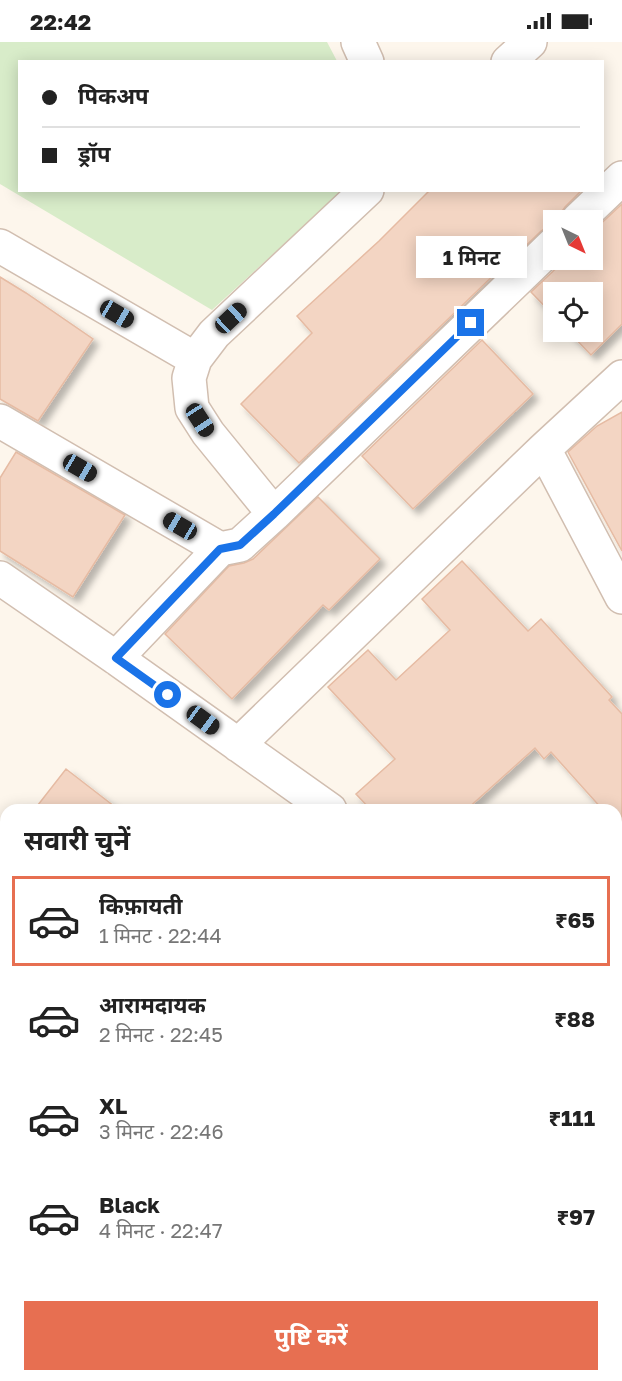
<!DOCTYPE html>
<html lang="hi">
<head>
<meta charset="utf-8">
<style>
  body { margin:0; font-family:"Golos Text","Noto Sans Devanagari",sans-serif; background:#f6f6f6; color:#222; height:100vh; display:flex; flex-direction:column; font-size:22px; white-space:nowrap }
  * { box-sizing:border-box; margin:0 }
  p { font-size:20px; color:#767676 }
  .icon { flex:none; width:33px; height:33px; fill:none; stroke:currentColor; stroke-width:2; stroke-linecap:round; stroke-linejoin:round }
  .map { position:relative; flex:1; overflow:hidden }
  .side { position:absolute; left:0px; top:762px; width:622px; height:578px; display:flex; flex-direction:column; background:#fff; border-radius:18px 18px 0 0; box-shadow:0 3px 15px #0003 }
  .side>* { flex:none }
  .top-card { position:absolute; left:18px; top:18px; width:586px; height:132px; border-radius:0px; box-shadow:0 3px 15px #0003; display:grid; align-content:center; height:132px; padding:0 24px; background:#fff }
  .needle { width:39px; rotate:137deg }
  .buttons { position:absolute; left:543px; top:168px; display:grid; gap:12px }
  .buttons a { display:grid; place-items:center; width:60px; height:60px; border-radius:0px; background:#fff; box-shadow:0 3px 15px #0003; font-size:30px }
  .end { position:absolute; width:27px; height:27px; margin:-14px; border:8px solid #1a73e8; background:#fff; box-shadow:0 0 0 3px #fff }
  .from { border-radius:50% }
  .bubble { position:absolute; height:42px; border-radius:0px; background:#fff; box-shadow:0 3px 15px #0003; font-size:20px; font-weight:700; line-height:42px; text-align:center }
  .car { position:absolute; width:18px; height:36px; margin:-18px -9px; border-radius:8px; box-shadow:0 0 4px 2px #0007; background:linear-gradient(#222 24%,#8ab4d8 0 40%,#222 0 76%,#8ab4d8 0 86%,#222 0) }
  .top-card b { display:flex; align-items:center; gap:21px; height:57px; font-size:22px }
  .top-card b+b { border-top:2px solid #e0e0e0 }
  .top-card i { width:15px; height:15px; background:#222 }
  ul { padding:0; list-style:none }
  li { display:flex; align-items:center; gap:18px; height:90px; margin:0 12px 9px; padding:0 12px; border:3px solid transparent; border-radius:0px }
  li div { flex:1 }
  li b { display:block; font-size:22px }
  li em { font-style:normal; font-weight:700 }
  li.active { border-color:#e76f51 }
  li>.icon { width:54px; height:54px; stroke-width:1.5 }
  h2 { padding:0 24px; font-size:27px; line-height:72px }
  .cta { display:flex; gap:12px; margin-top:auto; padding:12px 24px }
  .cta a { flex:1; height:69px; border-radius:0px; background:#e76f51; color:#fff; font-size:24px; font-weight:700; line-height:69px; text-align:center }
  .status { display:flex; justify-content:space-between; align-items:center; height:42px; padding:0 30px; background:#fff; direction:ltr }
  .status svg { height:16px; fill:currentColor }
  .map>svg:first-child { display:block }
</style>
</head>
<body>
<div class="status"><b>22:42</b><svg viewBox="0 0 49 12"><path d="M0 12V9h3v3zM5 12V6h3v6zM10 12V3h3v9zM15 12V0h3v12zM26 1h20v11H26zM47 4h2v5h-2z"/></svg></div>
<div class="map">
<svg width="622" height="1339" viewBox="0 0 622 1339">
  <defs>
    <filter id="shadow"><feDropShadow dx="5.5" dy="5.5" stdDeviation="3" flood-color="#0004"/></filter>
  </defs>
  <rect width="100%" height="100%" fill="#fdf6ec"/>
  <path fill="#d8ecc9" d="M0,0h327l10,19 -317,1v128l322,1 -130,119 -212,-126z"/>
  <path fill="#f3d5c3" stroke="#e6bba3" stroke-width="1.5" filter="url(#shadow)" d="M430,148h152l-17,17 -5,7v6h-6v6h-5l-8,5 -36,35 -1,-1 -205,198 -58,-59 71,-71 -15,-17 82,-75z
    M622,162v120l-31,31 -22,-23h23v-40h-38v24l-23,-24 34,-32h27v-28z
    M0,235l26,16 67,46 -55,82 -38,-22z
    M482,298l51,54 -120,115 -51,-53z
    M622,370v139l-54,-99 29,-26z
    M16,410l109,63 -52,82 -73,-46v-73z
    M318,455l62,62 -51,51 -6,-5 -91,94 -67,-65 64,-68 15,-3 9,-4z
    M462,519l66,70 13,-12 71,78 -3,3 13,14v118l-6,-7v-15h-13l-52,-58 -7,7 -9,-11 -69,62h-95l-15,-16 39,-35 -67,-72 40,-37 28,30 54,-50 -28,-31z
    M66,727l53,41h-85z"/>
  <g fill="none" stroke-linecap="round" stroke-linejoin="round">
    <g stroke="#d1beb0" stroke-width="36">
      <path id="street" d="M358,0l9,20
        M508,20l22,-20
        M578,178l44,-42
        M0,204l195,113
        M0,379l220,128
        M544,407l78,148
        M274,472l-66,-81 -16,-25 -3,-30 6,-19 19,-25 153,-144
        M0,536l116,80 214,152
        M116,616l104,-109 20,-4 34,-31 280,-270
        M238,703l306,-296 78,-72
        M616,934l6,-6
        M196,1339l5,-5"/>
    </g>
    <use href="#street" stroke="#fff" stroke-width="33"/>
    <g stroke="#b9a8c9" stroke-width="7">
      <path id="rail" d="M616,1149l6,-5
        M616,1232l6,-5
        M421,1339l5,-5
        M506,1339l5,-5"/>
    </g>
    <use href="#rail" stroke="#fffaf3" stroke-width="4.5" stroke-dasharray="14" stroke-linecap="butt"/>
  </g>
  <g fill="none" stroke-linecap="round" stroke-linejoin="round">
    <path stroke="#1a73e8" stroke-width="8" d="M168,653l-52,-37 104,-109 20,-4 34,-31 197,-191"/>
  </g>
</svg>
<div class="buttons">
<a><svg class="needle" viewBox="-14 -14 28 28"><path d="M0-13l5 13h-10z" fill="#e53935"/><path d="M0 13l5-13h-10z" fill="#767676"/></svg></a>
<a><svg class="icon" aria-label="locate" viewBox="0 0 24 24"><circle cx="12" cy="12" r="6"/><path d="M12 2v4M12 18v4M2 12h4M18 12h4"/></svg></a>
</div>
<i class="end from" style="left:168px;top:653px"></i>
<i class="end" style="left:471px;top:281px"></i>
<div class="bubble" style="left:416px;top:194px;width:111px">1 मिनट</div>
<i class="car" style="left:117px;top:272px;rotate:120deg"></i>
<i class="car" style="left:231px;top:276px;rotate:47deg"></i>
<i class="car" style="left:200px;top:378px;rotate:147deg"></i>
<i class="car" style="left:80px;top:426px;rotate:120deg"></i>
<i class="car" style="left:180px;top:484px;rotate:300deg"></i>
<i class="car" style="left:203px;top:678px;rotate:126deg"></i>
<div class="top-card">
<b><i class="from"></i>पिकअप</b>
<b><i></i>ड्रॉप</b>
</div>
<section class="side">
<h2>सवारी चुनें</h2>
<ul>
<li class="active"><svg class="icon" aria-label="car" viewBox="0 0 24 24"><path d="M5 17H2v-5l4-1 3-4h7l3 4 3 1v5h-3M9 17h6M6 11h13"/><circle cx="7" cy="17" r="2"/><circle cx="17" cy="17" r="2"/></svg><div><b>किफ़ायती</b><p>1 मिनट · 22:44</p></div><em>₹65</em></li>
<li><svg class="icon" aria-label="car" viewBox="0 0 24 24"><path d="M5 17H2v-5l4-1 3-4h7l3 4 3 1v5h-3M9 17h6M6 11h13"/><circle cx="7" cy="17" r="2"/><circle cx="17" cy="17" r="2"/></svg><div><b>आरामदायक</b><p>2 मिनट · 22:45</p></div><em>₹88</em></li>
<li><svg class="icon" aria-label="car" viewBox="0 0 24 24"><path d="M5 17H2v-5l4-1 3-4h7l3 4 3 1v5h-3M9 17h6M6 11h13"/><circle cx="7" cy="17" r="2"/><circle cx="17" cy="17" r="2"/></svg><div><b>XL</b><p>3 मिनट · 22:46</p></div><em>₹111</em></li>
<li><svg class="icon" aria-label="car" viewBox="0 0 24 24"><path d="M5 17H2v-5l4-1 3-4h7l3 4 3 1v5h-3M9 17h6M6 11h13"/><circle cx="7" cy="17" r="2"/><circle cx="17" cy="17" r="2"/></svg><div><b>Black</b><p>4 मिनट · 22:47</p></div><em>₹97</em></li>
</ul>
<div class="cta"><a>पुष्टि करें</a></div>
</section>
</div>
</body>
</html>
